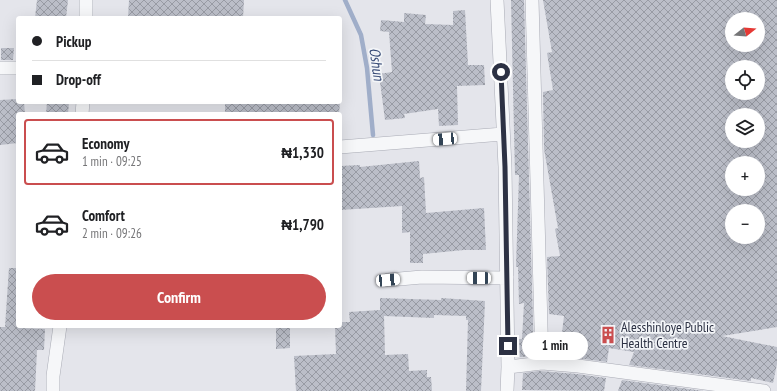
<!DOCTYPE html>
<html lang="en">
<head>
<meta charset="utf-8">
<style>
  body { margin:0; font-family:"PT Sans Narrow",sans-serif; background:#f6f6f6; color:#202124; height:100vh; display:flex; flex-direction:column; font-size:15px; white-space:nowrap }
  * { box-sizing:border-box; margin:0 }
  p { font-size:13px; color:#757577 }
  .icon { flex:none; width:22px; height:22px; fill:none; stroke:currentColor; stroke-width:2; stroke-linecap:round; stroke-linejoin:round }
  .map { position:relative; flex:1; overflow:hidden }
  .side { position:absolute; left:16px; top:112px; width:326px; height:216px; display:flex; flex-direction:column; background:#fff; border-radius:4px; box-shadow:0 4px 16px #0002 }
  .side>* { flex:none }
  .top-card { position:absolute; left:16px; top:16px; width:326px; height:88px; border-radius:4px; box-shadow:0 4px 16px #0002; display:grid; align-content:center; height:88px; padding:0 16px; background:#fff }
  .needle { width:26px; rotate:73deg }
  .controls { position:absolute; left:725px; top:12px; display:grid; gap:8px }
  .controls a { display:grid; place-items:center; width:40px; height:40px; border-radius:50%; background:#fff; box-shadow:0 4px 16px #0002; font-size:20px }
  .end { position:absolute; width:18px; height:18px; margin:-9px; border:5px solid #2c3143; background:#fff; box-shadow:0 0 0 2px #fff }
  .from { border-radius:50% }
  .bubble { position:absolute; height:28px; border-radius:14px; background:#fff; box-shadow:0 4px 16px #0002; font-size:13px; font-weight:700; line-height:28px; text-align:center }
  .car { position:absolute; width:12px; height:24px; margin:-12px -6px; border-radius:5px; box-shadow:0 0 3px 1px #0007; background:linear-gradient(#fff 24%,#345 0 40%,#fff 0 76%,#345 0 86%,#fff 0) }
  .top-card b { display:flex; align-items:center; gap:14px; height:38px; font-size:15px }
  .top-card b+b { border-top:1px solid #e0e0e0 }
  .top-card i { width:10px; height:10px; background:#202124 }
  ul { padding:7px 0 0; list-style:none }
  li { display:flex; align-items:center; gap:12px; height:66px; margin:0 8px 6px; padding:0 8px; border:2px solid transparent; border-radius:4px }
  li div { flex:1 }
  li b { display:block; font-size:15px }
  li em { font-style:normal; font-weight:700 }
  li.on { border-color:#ca4e4f }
  li>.icon { width:36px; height:36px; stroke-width:1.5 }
  .action { display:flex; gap:8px; margin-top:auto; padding:8px 16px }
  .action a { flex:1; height:46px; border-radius:24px; background:#ca4e4f; color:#fff; font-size:16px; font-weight:700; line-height:46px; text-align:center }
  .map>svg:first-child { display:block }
</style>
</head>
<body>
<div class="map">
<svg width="777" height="391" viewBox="0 0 777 391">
  <defs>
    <pattern id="building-cross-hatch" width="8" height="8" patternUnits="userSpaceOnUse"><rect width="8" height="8" fill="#bbbec8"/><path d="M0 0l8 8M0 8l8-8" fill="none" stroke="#989ba4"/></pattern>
  </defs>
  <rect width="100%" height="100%" fill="#e4e5eb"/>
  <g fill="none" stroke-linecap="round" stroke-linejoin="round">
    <path stroke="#a0aec9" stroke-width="4.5" d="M345,0l16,35 6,33 6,67"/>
  </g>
  <path fill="url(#building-cross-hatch)" fill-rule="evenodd" d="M37,0h31l-2,18h-31z
    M129,0h115l-1,18h-115z
    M511,0h13l10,356 -14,1 -1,-18h3l2,-36 -5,1 -1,-37h-2l3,-92h-4z
    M543,0h234v327l-55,9 55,11v17l-4,19 -22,-5v3l-122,-16 5,-13 -25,-4 -2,14 -39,-5 1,-16h-8l3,-25 -15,-2 -2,-57 13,-1 -5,-27 3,-1 -14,-79 -1,-57 10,-2 -6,-37 5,-1zM758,16v29h-26v-26zM732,67h26v26h-26zM732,115h26v26h-26zM732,163h26v26h-26zM732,211h26v26h-26z
    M465,10l3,55h16l1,20 -28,1 1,39 -19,1 -1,-17 -34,5 1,4 -20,2 -6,-46 13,-2 -3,-40 -9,-1 1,-11 23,2v-9l22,2 -1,9 28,1v-14z
    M1,48h13l-1,12h-12z
    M18,99v3h6l1,12h-7v29l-18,2v-45z
    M47,102h22l-1,12h-22z
    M225,102h115l-1,12h-114z
    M419,161l1,17 4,-1 2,36 58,-5 2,42h-22l-41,4v9h-13v-31l-8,1v-27l-62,4v-44l20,-1v2z
    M9,268h9v60l27,1 -1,21h-7l-2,41h-35v-64h5z
    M380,298l61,2v-2l44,3 -4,90h-15l2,-71h-2v-4l-32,-1v3l-50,-2 1,39 23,-1 1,17 18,-1v7h4l1,14h-136l-2,-35 42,-2 -1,-28h5v-4h10l-1,-10 31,-2z
    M276,326h14v22l-14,1z
    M539,371l38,3 29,4 -2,13 -82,-1 1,-17z
    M622,380l82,11h-86z"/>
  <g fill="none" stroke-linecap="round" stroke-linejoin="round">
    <g stroke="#a9abb5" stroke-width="14">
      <path id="minor" d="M497,0l8,167 3,200 -1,24
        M532,0l10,363
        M86,18v-18
        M0,68h18
        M82,114l1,-12
        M340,147l163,-13
        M388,280l34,-3 85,1
        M508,367l34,-4 36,3 186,25
        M53,391v-15l7,-50"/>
    </g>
    <use href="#minor" stroke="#f6f7f9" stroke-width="13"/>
  </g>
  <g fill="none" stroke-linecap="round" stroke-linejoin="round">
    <path stroke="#2c3143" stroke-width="5" d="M501,72l4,95 3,179"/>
  </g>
  <defs>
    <g id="building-bare" transform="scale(1.38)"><path d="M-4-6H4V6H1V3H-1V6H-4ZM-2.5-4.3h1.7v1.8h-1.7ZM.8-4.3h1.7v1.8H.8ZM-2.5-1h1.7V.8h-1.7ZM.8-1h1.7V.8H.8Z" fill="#ca4e4f" stroke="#f3f5f8" stroke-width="2.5" paint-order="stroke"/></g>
  </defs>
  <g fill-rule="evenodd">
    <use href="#building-bare" x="608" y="335"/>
  </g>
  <g text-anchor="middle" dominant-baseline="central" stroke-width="3.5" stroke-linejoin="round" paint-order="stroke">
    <g font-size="14" fill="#2c3143" stroke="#f3f5f8" text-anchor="start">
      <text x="621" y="327">Alesshinloye Public<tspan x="621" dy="16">Health Centre</tspan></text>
    </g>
    <g font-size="15" font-style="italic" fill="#374a76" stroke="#f3f5f8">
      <text transform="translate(377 64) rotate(82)">Oshun</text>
    </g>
  </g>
</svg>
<div class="controls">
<a><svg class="needle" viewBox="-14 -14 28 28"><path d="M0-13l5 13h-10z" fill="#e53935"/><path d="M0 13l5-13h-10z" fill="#757577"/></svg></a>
<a><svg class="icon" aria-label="locate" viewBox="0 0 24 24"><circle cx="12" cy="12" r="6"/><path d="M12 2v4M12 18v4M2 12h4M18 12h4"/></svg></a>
<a><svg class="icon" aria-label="layers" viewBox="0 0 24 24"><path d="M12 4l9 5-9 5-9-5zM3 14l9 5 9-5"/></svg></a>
<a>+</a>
<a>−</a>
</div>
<i class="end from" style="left:501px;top:72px"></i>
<i class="end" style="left:508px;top:346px"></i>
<div class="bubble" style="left:522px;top:332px;width:66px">1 min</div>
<i class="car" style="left:445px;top:139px;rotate:265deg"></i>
<i class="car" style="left:479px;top:278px;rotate:271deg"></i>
<i class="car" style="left:388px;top:280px;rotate:85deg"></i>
<div class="top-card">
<b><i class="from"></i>Pickup</b>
<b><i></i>Drop-off</b>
</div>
<section class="side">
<ul>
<li class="on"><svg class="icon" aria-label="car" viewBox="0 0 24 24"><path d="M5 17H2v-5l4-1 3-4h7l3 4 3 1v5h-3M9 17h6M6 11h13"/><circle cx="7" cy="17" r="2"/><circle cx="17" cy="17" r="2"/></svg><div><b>Economy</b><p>1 min · 09:25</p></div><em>₦1,330</em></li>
<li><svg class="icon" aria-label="car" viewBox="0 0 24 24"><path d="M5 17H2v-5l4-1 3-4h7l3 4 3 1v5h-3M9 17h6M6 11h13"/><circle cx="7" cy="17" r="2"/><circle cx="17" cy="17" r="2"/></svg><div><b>Comfort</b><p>2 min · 09:26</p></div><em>₦1,790</em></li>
</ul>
<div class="action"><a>Confirm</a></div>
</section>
</div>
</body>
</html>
